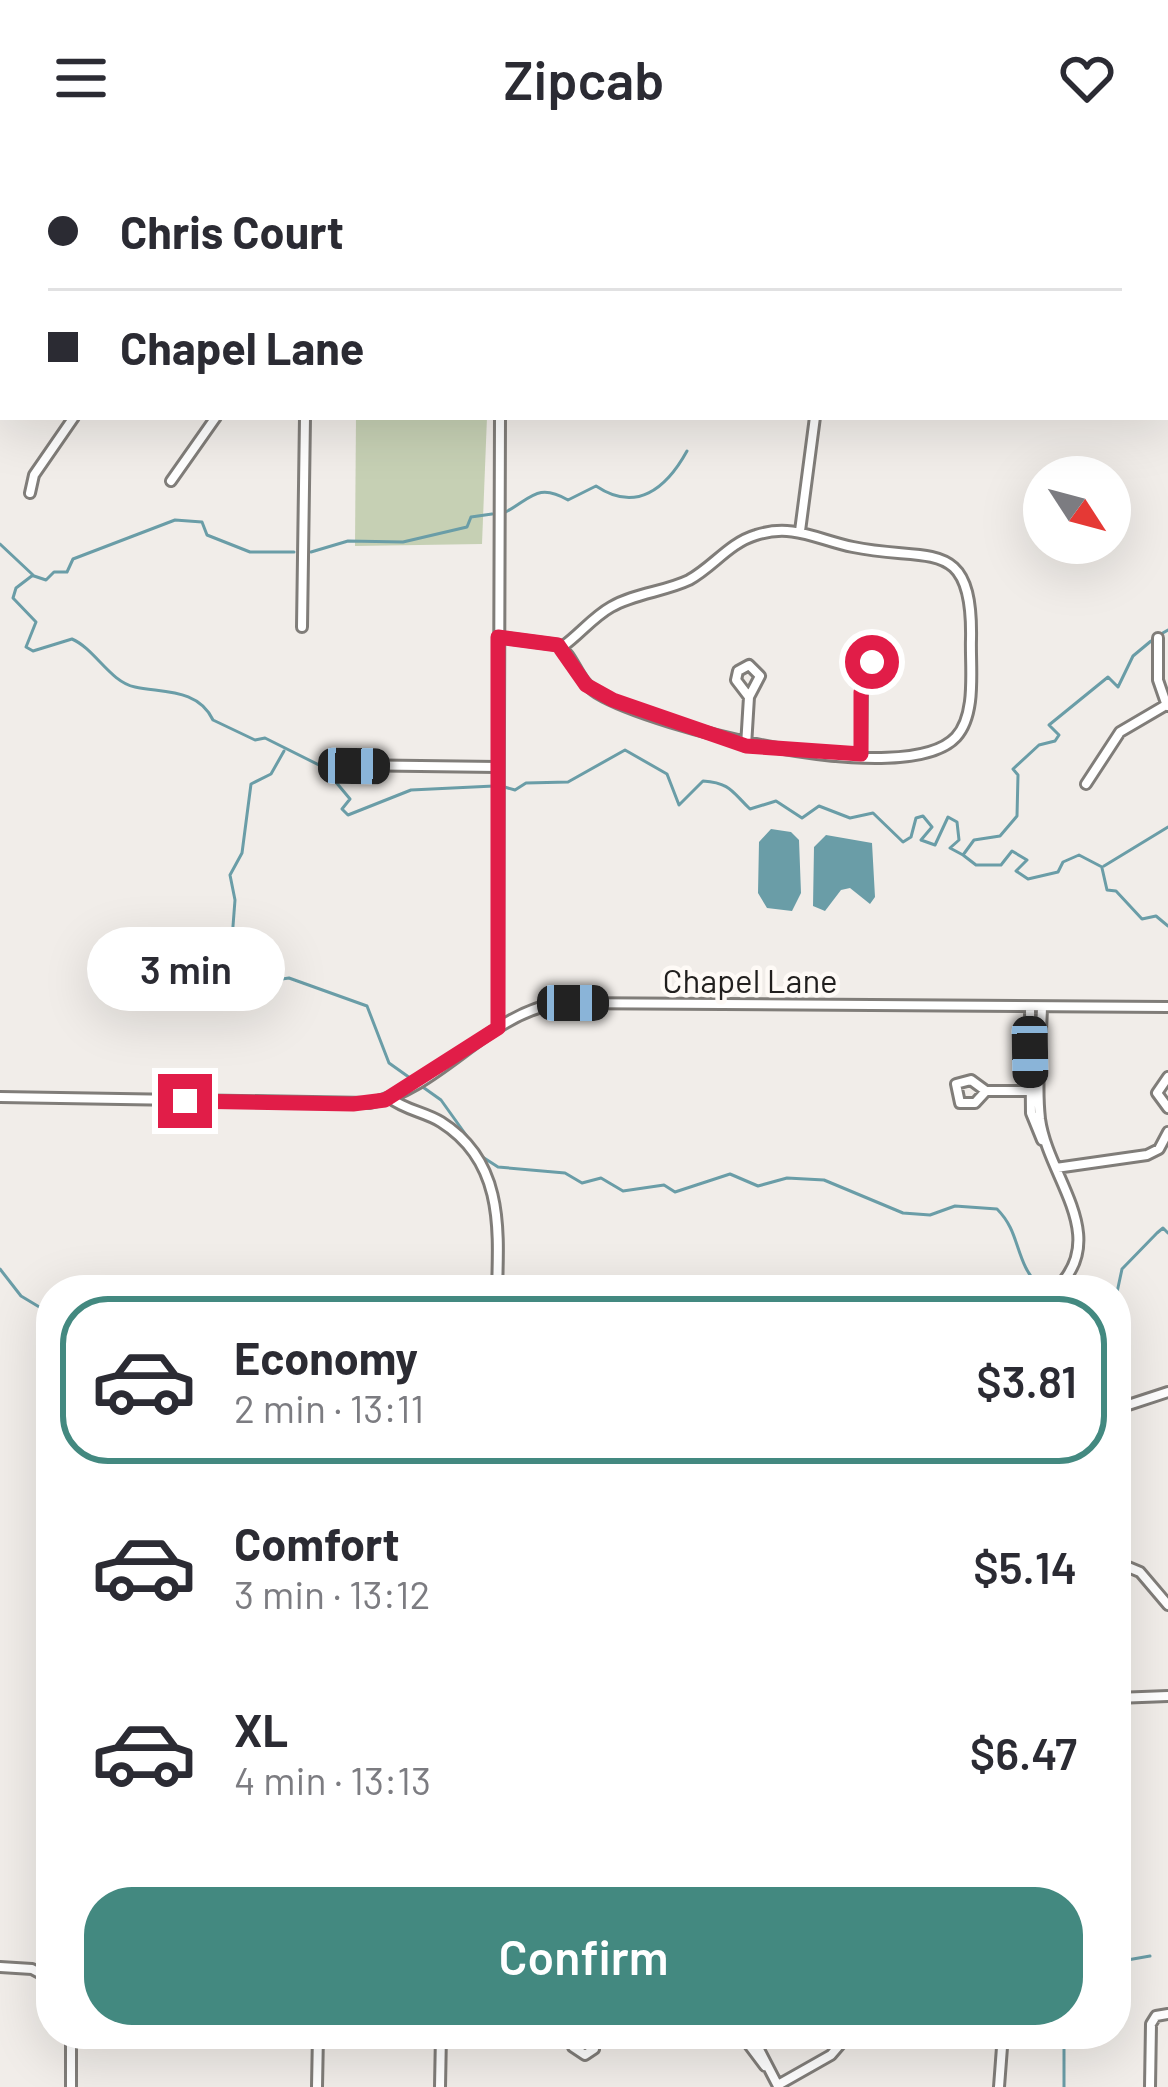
<!DOCTYPE html>
<html lang="en">
<head>
<meta charset="utf-8">
<style>
  body { margin:0; font-family:Barlow,sans-serif; background:#f7f7f7; color:#2b2b33; height:100vh; display:flex; flex-direction:column; font-size:45px; white-space:nowrap }
  * { box-sizing:border-box; margin:0 }
  p { font-size:39px; color:#7c7c81 }
  .icon { flex:none; width:66px; height:66px; fill:none; stroke:currentColor; stroke-width:2; stroke-linecap:round; stroke-linejoin:round }
  .map { position:relative; flex:1; overflow:hidden }
  .panel { position:absolute; left:36px; top:1119px; width:1095px; height:774px; display:flex; flex-direction:column; background:#fff; border-radius:48px; box-shadow:0 12px 48px #0002 }
  .panel>* { flex:none }
  .banner { position:absolute; left:0px; top:0px; width:1170px; height:264px; box-shadow:0 12px 48px #0002; display:grid; align-content:center; height:264px; padding:0 48px; background:#fff }
  .needle { width:78px; rotate:126deg }
  .controls { position:absolute; left:1023px; top:300px; display:grid; gap:24px }
  .controls a { display:grid; place-items:center; width:108px; height:108px; border-radius:50%; background:#fff; box-shadow:0 12px 48px #0002; font-size:60px }
  .end { position:absolute; width:54px; height:54px; margin:-27px; border:15px solid #e11d48; background:#fff; box-shadow:0 0 0 6px #fff }
  .from { border-radius:50% }
  .bubble { position:absolute; height:84px; border-radius:42px; background:#fff; box-shadow:0 12px 48px #0002; font-size:39px; font-weight:600; line-height:84px; text-align:center }
  .car { position:absolute; width:36px; height:72px; margin:-36px -18px; border-radius:15px; box-shadow:0 0 9px 3px #0007; background:linear-gradient(#222 24%,#8ab4d8 0 40%,#222 0 76%,#8ab4d8 0 86%,#222 0) }
  .banner b { display:flex; align-items:center; gap:42px; height:114px; font-size:45px }
  .banner b+b { border-top:3px solid #e1e1e2 }
  .banner i { width:30px; height:30px; background:#2b2b33 }
  ul { padding:21px 0 0; list-style:none }
  li { display:flex; align-items:center; gap:36px; height:168px; margin:0 24px 18px; padding:0 24px; border:6px solid transparent; border-radius:48px }
  li div { flex:1 }
  li b { display:block; font-size:45px }
  li em { font-style:normal; font-weight:600 }
  li.selected { border-color:#438980 }
  li>.icon { width:108px; height:108px; stroke-width:1.5 }
  .cta { display:flex; gap:24px; margin-top:auto; padding:24px 48px }
  .cta a { flex:1; height:138px; border-radius:48px; background:#438980; color:#fff; font-size:48px; font-weight:600; line-height:138px; text-align:center }
  header { display:flex; justify-content:space-between; align-items:center; height:156px; padding:0 48px; background:#fff; font-size:54px; font-weight:600 }
  .map>svg:first-child { display:block }
</style>
</head>
<body>
<header><svg class="icon" aria-label="menu" viewBox="0 0 24 24"><path d="M4 6h16M4 12h16M4 18h16"/></svg>Zipcab<svg class="icon" aria-label="heart" viewBox="0 0 24 24"><path d="M12 20l-8-8c-3-5 5-10 8-4 3-6 11-1 8 4z"/></svg></header>
<div class="map">
<svg width="1168" height="1931" viewBox="0 0 1168 1931">
  <rect width="100%" height="100%" fill="#f1ede9"/>
  <path fill="#c6d0b4" d="M356,261h131l-5,127 -127,2z"/>
  <path fill="#6a9da7" d="M771,673l20,3 8,8 2,53 -9,18 -25,-3 -9,-15 1,-51z
    M826,679l46,8 3,54 -5,7 -20,-16 -9,2 -16,21 -12,-5 1,-59z"/>
  <g fill="none" stroke-linecap="round" stroke-linejoin="round">
    <path stroke="#6a9da7" stroke-width="3" d="M504,357c27,-14 33,-31 64,-13l28,-14c40,27 70,3 91,-35
      M0,388l33,31 -17,13 -3,10 23,24 -10,25 7,4 39,-12c23,10 38,43 63,48 27,6 63,1 78,33l42,20 10,-2 62,31
      M311,396l37,-11 55,1 64,-15 4,-10 21,-3
      M34,420l12,4 8,-8h13l6,-13 102,-39 27,2 5,13 43,17h44
      M1161,478l7,-4
      M284,595l-13,23 -20,10 -9,69 -12,22 5,25 -5,65 17,19 42,-6 78,28 22,57 52,37 40,56 17,11 67,6 17,10 19,-5 22,13 41,-6 11,7 55,-18 28,12 29,-8 37,2 79,33 27,2 25,-9 42,3c25,25 16,51 44,80
      M330,619l20,24 -8,10 6,6 63,-25 83,-4
      M501,630l14,4 11,-7 42,-1 57,-32 42,24 12,31 24,-24c28,2 29,11 47,28l26,-8 26,17 17,-12 31,12 23,-5 30,29 8,-5 5,-19 7,-2 9,11 -11,13 14,5 13,-28 9,5 2,18 -9,8 13,7 11,-15 26,-4 17,-20 1,-41 -5,-6 26,-24 16,-4 4,-6 -10,-10 59,-48 10,10 15,-31 18,-15
      M963,699l13,10h25l11,-14 15,9 -11,11 12,8 30,-7 5,-10 16,-7 23,12
      M1104,710l64,-39
      M1102,712l5,22 9,1 26,28 14,-3 12,10
      M0,1113l21,27 30,18
      M1116,1141l6,-28 35,-36 6,-5 5,5
      M1116,1806l34,-6
      M1064,1931v-53"/>
    <g stroke="#807d79" stroke-width="14">
      <path id="minor" d="M329,0v3
        M438,0v3
        M170,3v-3
        M504,3v-3
        M673,3v-3
        M1094,3v-3
        M0,101h3
        M171,325l45,-64
        M30,337l4,-18 40,-58
        M800,375l15,-114
        M302,471l3,-210
        M498,481l60,8c17,12 19,36 39,48 58,35 309,98 359,44 21,-23 14,-69 15,-98 2,-105 -43,-76 -118,-92 -35,-7 -60,-24 -97,-12 -27,8 -43,32 -67,45 -25,12 -54,13 -78,27 -18,10 -32,28 -49,40
        M1158,482v42l9,26
        M860,499l14,11 -12,21 -13,-19z
        M749,509l11,11 -11,21 -13,-17 2,-9z
        M746,590l3,-49
        M861,598l1,-67
        M344,609l153,2
        M1086,628l34,-52 46,-27
        M1030,851l1,106 11,27
        M1042,851c-1,36 -6,75 -2,112 8,59 72,118 15,171
        M498,871l2,-610
        M1168,921l-11,16 11,15
        M971,924l15,11 -11,12h-15l-4,-19z
        M987,935h45
        M0,941l370,6c71,-15 115,-87 187,-100l611,4
        M390,942c15,12 35,14 51,24 62,39 58,105 56,168
        M1056,1012l91,-13 12,-6 9,-17
        M1116,1253l52,-17
        M1116,1406l24,10 28,33
        M1116,1542l52,-2
        M0,1811l32,2 19,10
        M573,1878v13l12,8 9,-6 -3,-15
        M741,1878l24,32
        M751,1878l27,52
        M778,1929l53,-30 18,-21
        M71,1931v-53
        M317,1931l1,-53
        M440,1931l1,-53
        M999,1931l4,-53
        M1150,1931l1,-63 5,-8 12,-2"/>
    </g>
    <use href="#minor" stroke="#fff" stroke-width="8"/>
  </g>
  <g fill="none" stroke-linecap="round" stroke-linejoin="round">
    <path stroke="#e11d48" stroke-width="15" d="M185,945l168,3 32,-4 113,-72v-391l60,8 28,40 27,15 133,46 115,8v-62l12,-22 -1,-8"/>
  </g>
  <g text-anchor="middle" dominant-baseline="central" stroke-width="9" stroke-linejoin="round" paint-order="stroke">
    <g font-size="33" fill="#211f1e" stroke="#fefaf6">
      <text x="750" y="824">Chapel Lane</text>
    </g>
  </g>
</svg>
<div class="controls">
<a><svg class="needle" viewBox="-14 -14 28 28"><path d="M0-13l5 13h-10z" fill="#e53935"/><path d="M0 13l5-13h-10z" fill="#7c7c81"/></svg></a>
</div>
<i class="end from" style="left:872px;top:506px"></i>
<i class="end" style="left:185px;top:945px"></i>
<div class="bubble" style="left:87px;top:771px;width:198px">3 min</div>
<i class="car" style="left:354px;top:610px;rotate:91deg"></i>
<i class="car" style="left:573px;top:847px;rotate:90deg"></i>
<i class="car" style="left:1030px;top:896px;rotate:179deg"></i>
<div class="banner">
<b><i class="from"></i>Chris Court</b>
<b><i></i>Chapel Lane</b>
</div>
<section class="panel">
<ul>
<li class="selected"><svg class="icon" aria-label="car" viewBox="0 0 24 24"><path d="M5 17H2v-5l4-1 3-4h7l3 4 3 1v5h-3M9 17h6M6 11h13"/><circle cx="7" cy="17" r="2"/><circle cx="17" cy="17" r="2"/></svg><div><b>Economy</b><p>2 min · 13:11</p></div><em>$3.81</em></li>
<li><svg class="icon" aria-label="car" viewBox="0 0 24 24"><path d="M5 17H2v-5l4-1 3-4h7l3 4 3 1v5h-3M9 17h6M6 11h13"/><circle cx="7" cy="17" r="2"/><circle cx="17" cy="17" r="2"/></svg><div><b>Comfort</b><p>3 min · 13:12</p></div><em>$5.14</em></li>
<li><svg class="icon" aria-label="car" viewBox="0 0 24 24"><path d="M5 17H2v-5l4-1 3-4h7l3 4 3 1v5h-3M9 17h6M6 11h13"/><circle cx="7" cy="17" r="2"/><circle cx="17" cy="17" r="2"/></svg><div><b>XL</b><p>4 min · 13:13</p></div><em>$6.47</em></li>
</ul>
<div class="cta"><a>Confirm</a></div>
</section>
</div>
</body>
</html>
